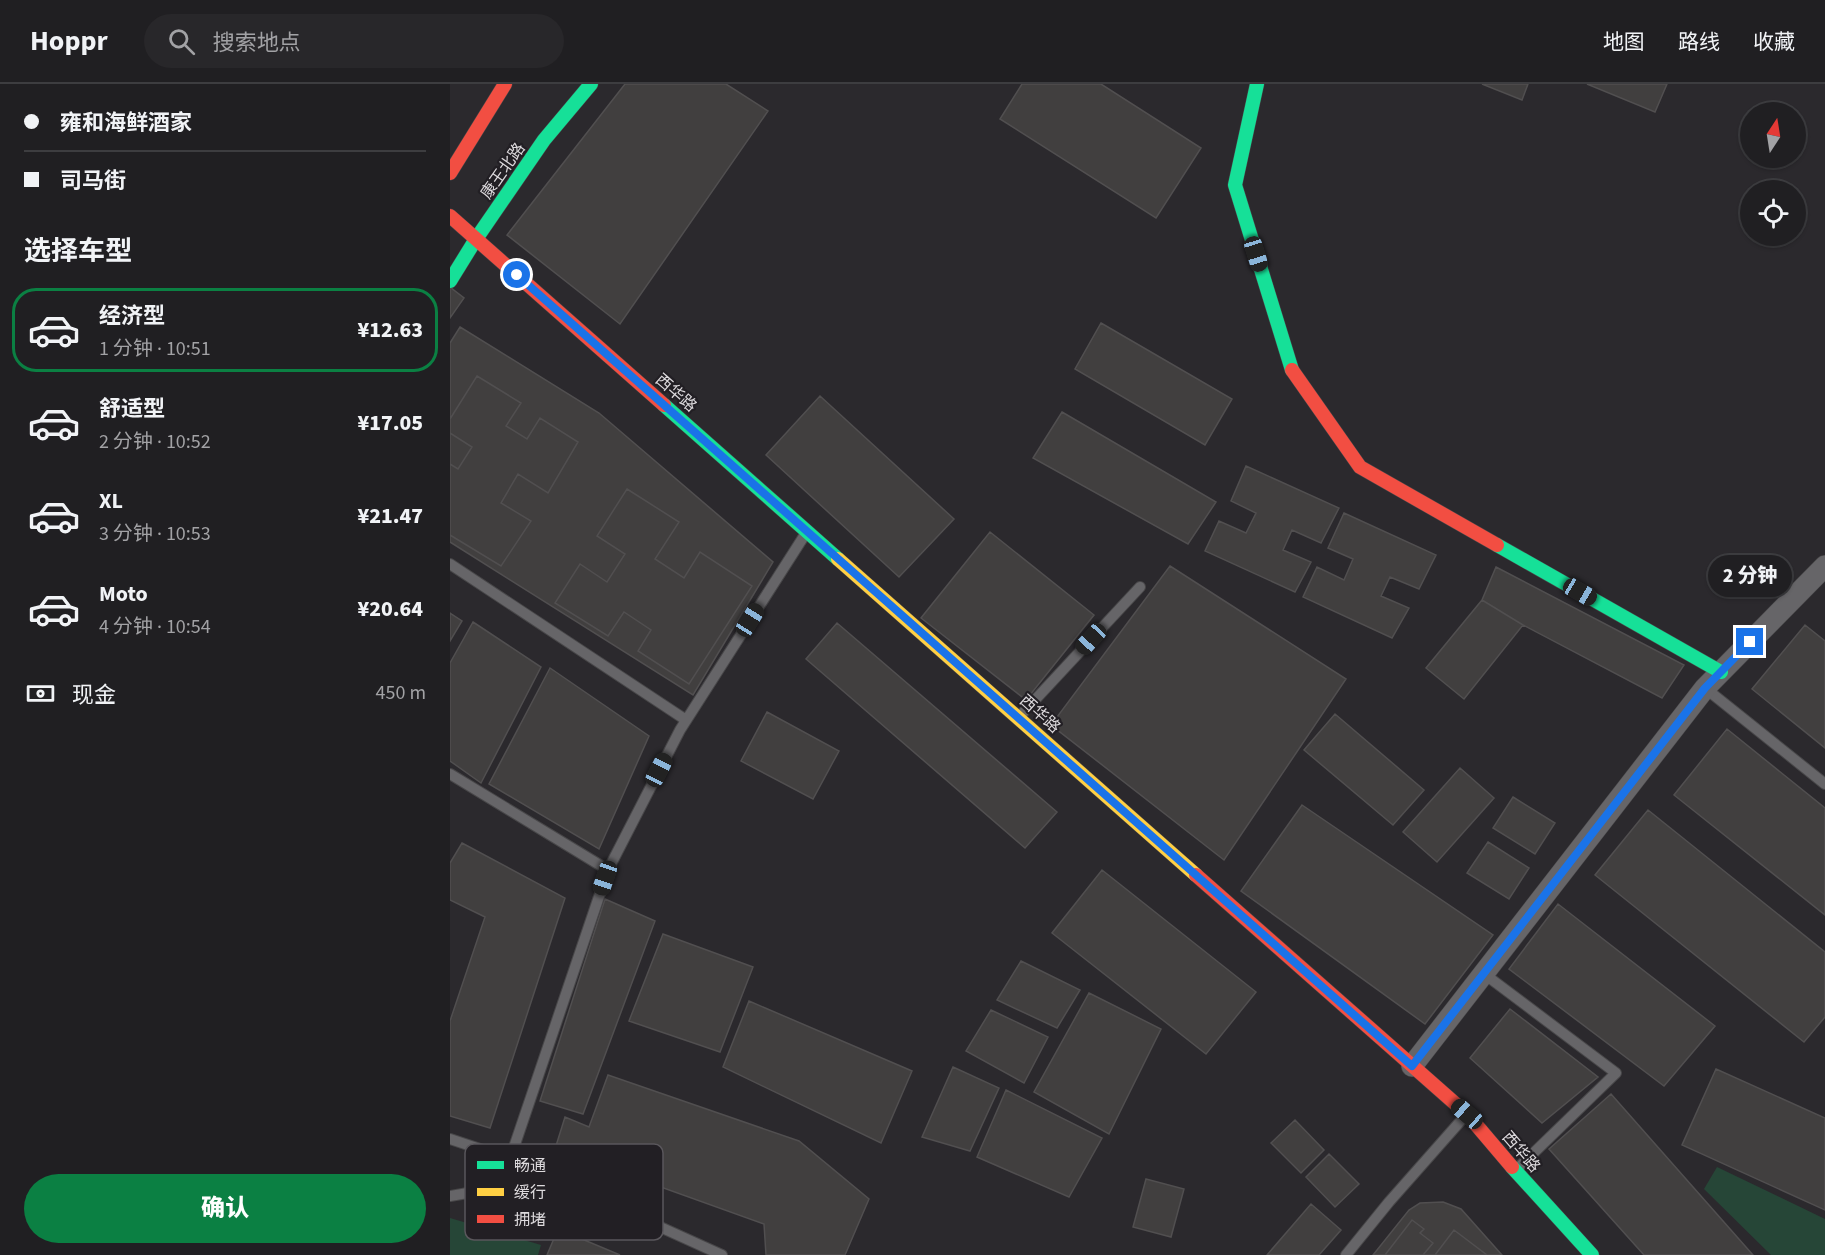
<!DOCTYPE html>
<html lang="zh">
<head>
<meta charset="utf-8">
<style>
  body { margin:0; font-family:"Source Sans 3","Noto Sans SC",sans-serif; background:#28272a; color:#f1f3f6; height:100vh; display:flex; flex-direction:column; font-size:22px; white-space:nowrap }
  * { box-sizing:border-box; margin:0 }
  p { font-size:20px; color:#a2a2a5 }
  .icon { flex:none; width:33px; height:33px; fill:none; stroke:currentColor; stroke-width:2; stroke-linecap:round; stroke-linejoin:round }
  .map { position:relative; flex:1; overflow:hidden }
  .details { display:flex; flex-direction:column; background:#201f22; width:450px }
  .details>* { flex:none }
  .banner { display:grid; align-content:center; height:132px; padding:0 24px; background:#201f22 }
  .needle { width:39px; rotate:12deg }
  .buttons { position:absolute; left:1290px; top:18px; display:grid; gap:12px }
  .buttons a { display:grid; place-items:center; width:66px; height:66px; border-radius:50%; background:#201f22; box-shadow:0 2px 4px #0004,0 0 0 2px #3d3d40; font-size:30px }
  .end { position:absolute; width:27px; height:27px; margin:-14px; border:8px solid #1a73e8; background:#fff; box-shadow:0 0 0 3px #fff }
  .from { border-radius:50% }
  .bubble { position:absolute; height:42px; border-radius:21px; background:#201f22; box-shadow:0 2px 4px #0004,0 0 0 2px #3d3d40; font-size:20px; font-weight:800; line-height:42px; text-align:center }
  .car { position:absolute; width:18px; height:36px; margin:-18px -9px; border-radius:8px; box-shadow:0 0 4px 2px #0007; background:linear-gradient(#222 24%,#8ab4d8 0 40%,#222 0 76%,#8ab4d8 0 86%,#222 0) }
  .banner b { display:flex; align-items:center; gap:21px; height:57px; font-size:22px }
  .banner b+b { border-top:2px solid #3d3d40 }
  .banner i { width:15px; height:15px; background:#f1f3f6 }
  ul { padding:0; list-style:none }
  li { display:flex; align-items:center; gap:18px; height:84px; margin:0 12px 9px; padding:0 12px; border:3px solid transparent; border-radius:24px }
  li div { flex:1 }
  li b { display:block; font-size:22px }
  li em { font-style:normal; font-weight:800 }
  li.current { border-color:#0b8043 }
  li>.icon { width:54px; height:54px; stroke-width:1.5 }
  h2 { padding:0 24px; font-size:27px; line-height:72px }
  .pay { display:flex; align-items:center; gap:15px; height:66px; padding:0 24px; font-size:22px }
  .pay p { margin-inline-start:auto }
  .primary-button { display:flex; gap:12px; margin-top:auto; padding:12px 24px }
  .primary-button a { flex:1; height:69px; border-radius:36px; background:#0b8043; color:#fff; font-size:24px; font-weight:800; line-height:69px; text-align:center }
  header { display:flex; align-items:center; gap:36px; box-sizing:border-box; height:84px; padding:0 30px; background:#201f22; border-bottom:2px solid #3d3d40 }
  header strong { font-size:28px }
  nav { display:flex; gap:33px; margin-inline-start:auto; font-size:21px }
  .search { width:420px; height:54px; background:#28272a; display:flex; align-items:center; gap:15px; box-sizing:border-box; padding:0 21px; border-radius:33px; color:#a2a2a5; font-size:22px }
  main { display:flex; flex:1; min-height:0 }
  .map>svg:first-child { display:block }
</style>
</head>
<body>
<header>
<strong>Hoppr</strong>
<div class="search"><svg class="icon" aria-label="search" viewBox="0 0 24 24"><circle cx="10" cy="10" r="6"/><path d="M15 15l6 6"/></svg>搜索地点</div>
<nav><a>地图</a><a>路线</a><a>收藏</a></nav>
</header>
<main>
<section class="details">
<div class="banner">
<b><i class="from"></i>雍和海鲜酒家</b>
<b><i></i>司马街</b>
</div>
<h2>选择车型</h2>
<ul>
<li class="current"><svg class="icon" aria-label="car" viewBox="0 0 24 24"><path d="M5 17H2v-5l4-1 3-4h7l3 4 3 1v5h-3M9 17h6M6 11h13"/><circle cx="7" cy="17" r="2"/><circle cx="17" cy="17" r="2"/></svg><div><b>经济型</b><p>1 分钟 · 10:51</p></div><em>¥12.63</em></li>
<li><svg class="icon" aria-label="car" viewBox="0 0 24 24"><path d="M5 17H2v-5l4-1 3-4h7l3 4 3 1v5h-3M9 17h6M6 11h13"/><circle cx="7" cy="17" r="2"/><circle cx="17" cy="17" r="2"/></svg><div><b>舒适型</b><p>2 分钟 · 10:52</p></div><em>¥17.05</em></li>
<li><svg class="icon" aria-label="car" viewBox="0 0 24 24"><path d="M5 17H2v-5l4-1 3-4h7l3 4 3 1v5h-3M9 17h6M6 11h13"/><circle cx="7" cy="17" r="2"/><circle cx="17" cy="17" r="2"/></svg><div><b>XL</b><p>3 分钟 · 10:53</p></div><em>¥21.47</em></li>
<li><svg class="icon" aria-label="car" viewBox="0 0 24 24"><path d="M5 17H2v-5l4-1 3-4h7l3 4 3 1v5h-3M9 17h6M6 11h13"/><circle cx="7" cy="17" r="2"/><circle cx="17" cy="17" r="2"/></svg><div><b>Moto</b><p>4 分钟 · 10:54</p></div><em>¥20.64</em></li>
</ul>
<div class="pay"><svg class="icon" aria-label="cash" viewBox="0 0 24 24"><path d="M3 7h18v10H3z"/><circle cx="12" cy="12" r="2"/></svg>现金<p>450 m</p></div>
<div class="primary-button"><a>确认</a></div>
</section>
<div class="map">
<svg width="1375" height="1171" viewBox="0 0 1375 1171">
  <rect width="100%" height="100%" fill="#2b292d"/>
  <path fill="#264637" d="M1267,1083l108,52v36h-54l-67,-66z
    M0,1134l91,27 -3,10h-88z"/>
  <path fill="#413f3f" stroke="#514f50" stroke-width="1.5" d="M175,0h101l42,27 -148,213 -113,-89z
    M572,0h79l100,64 -45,70 -156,-99z
    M1032,0h46l-6,16z
    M1137,0h80l-12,28z
    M0,203l14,11 -14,20z
    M651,239l131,76 -27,46 -130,-76z
    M10,243l139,86 174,149 -80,133 -243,-153v-199z
    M27,292l44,27 -15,23 21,13 13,-21 38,24 -30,51 -30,-19 -17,29 30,18 -30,45 -51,-31v-71l8,5 14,-22 -22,-14v-14z
    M370,312l134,123 -55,58 -133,-122z
    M612,328l154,90 -28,42 -155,-86z
    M796,382l93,42 -18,35 -29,-13 -9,20 28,12 -16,30 -90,-41 14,-30 27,12 10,-20 -25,-12z
    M177,405l52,33 -24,37 29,19 16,-26 52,34 -63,98 -51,-33 13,-21 -27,-18 -16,24 -53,-33 25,-39 27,18 18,-28 -28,-18z
    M894,429l92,42 -17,34 -29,-12 -9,19 28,12 -17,30 -89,-41 14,-30 27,13 9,-21 -25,-11z
    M540,448l104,83 -68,85 -105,-82z
    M720,482l176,113 -122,181 -173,-135z
    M1046,483l188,98 -22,33 -139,-73 -41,-25z
    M1032,516l41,25 -59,74 -38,-31z
    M0,529l12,8 -12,20z
    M23,538l68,45 -60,116 -31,-22v-98z
    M387,539l220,189 -32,36 -219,-189z
    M1355,541l20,16v107l-73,-59z
    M100,584l99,68 -50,113 -110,-65z
    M317,628l72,39 -26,48 -72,-38z
    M885,630l89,76 -31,35 -89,-75z
    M1277,645l98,79v107l-151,-120z
    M1010,684l34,30 -57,64 -34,-30z
    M1063,713l42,26 -20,31 -42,-26z
    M852,721l191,130 -68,89 -184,-133z
    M1198,726l177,142v65l-21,25 -209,-167z
    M1038,758l41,26 -20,31 -42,-26z
    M12,759l103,55 -75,230 -40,-12v-95l35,-104 -35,-17v-37z
    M652,786l154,122 -50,62 -154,-121z
    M155,815l50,22 -72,193 -43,-13z
    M1108,820l157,122 -51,60 -155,-117z
    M213,850l90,33 -33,85 -91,-31z
    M571,877l59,29 -23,38 -60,-28z
    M639,909l72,36 -52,105 -75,-42z
    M299,917l163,70 -31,72 -158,-76z
    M1060,925l88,68 -56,46 -72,-65z
    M541,926l57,27 -24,46 -58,-32z
    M503,983l46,21 -29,63 -48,-14z
    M1266,985l109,49v92l-143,-65z
    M158,991l191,66 70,58 -24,56h-79l-2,-31 -209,-75 10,-32 24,10z
    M556,1006l96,48 -33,59 -92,-40z
    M1161,1010l142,161h-109l-95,-106z
    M845,1036l29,30 -23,23 -30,-30z
    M879,1070l30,30 -24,23 -29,-30z
    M696,1095l38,10 -13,48 -38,-10z
    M993,1118l18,7 41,46h-129l36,-45 11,-7z
    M861,1120l30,26 -22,25h-52z
    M962,1136l12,9 -4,4 13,10 -10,12h-38z
    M108,1145l62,26h-73z
    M1004,1146l33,25h-52z"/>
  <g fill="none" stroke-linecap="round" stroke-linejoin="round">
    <g stroke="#484749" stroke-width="12">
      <path id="lane" d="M0,480l236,156
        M1255,604l120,96
        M569,633l121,-130
        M0,690l158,96
        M1033,889l133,100 -100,97
        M0,1055l60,20 212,96
        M29,1107l37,13 3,-6
        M0,1112l29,-5 7,-20 24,-12 98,-289 72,-140 126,-197
        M896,1171l43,-53 76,-86"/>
    </g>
    <g stroke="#484749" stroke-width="22">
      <path id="street" d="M962,982l293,-378 120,-122"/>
    </g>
    <g stroke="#484749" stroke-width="15">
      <path id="fast" d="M807,0l-22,101 57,185
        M0,197l26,-42 68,-99 47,-56
        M214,321l174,154
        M1047,461l224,127
        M1062,1083l80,88"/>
    </g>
    <g stroke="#484749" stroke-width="15">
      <path id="slow" d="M388,475l358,316"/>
    </g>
    <g stroke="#484749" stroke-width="15">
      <path id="jam" d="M0,89l55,-89
        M0,132l214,189
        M842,286l68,97 137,78
        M746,791l271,239 45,53"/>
    </g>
    <use href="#lane" stroke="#666568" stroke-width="10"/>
    <use href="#street" stroke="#666568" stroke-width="21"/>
    <use href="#fast" stroke="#16e098" stroke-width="14"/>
    <use href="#slow" stroke="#ffcf43" stroke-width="14"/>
    <use href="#jam" stroke="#f24e42" stroke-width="14"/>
  </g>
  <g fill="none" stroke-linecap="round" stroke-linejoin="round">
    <path stroke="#1a73e8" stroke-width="8" d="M67,191l895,791 293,-378 45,-46"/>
  </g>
  <g text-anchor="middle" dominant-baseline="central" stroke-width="4.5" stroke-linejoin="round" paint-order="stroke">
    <g font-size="16" fill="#dddadd" stroke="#221f24">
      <text transform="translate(53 87) rotate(-55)">康王北路</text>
      <text transform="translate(226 309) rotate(41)">西华路</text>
      <text transform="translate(590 630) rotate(42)">西华路</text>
      <text transform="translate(1071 1068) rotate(49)">西华路</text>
    </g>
  </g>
  <rect x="15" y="1060" width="198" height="96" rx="9" fill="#221f24" stroke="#5a575c" stroke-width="1.5"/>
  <rect x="27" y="1077" width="27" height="8" fill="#16e098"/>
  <rect x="27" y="1104" width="27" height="8" fill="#ffcf43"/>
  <rect x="27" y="1131" width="27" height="8" fill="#f24e42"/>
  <g font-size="16" fill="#dddadd">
    <text x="64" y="1087">畅通</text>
    <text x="64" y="1114">缓行</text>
    <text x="64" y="1141">拥堵</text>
  </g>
</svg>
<div class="buttons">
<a><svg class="needle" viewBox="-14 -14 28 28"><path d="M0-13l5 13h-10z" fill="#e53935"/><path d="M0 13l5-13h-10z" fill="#a2a2a5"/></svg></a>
<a><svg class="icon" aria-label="locate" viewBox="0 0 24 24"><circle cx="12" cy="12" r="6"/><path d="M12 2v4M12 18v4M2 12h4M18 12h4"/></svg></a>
</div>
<i class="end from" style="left:67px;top:191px"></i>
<i class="end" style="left:1300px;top:558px"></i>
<div class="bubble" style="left:1258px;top:471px;width:84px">2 分钟</div>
<i class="car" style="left:806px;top:170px;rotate:163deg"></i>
<i class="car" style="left:1130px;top:508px;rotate:120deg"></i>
<i class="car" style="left:300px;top:536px;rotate:32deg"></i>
<i class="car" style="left:641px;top:555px;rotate:223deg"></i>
<i class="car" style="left:209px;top:686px;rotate:27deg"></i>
<i class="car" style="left:155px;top:794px;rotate:199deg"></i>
<i class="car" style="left:1017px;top:1030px;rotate:311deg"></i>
</div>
</main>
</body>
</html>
